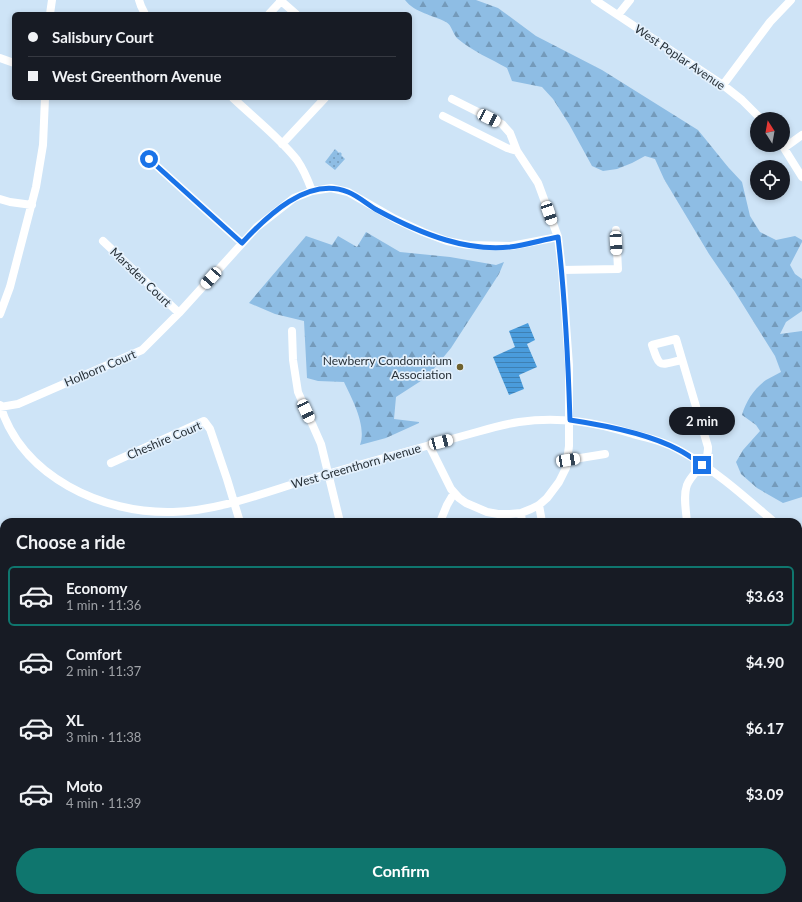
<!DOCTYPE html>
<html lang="en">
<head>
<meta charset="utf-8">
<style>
  body { margin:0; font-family:Lato,sans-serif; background:#20242c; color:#f1f3f6; height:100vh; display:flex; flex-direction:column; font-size:15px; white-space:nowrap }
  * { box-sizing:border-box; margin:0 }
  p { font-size:13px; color:#9ea1a6 }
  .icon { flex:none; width:22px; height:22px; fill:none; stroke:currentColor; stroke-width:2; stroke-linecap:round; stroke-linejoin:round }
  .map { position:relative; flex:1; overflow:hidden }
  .side { position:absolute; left:0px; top:518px; width:802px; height:384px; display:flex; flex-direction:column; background:#171b24; border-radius:12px 12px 0 0; box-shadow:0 2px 6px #0003 }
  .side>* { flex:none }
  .banner { position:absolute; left:12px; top:12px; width:400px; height:88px; border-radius:6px; box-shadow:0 2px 6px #0003; display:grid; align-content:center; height:88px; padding:0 16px; background:#171b24 }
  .needle { width:26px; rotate:349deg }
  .controls { position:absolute; left:750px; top:112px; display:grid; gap:8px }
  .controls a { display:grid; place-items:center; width:40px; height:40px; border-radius:50%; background:#171b24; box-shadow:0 2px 6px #0003; font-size:20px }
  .end { position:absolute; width:18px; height:18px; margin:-9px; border:5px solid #1a73e8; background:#fff; box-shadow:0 0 0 2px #fff }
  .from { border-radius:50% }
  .bubble { position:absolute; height:28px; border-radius:14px; background:#171b24; box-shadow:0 2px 6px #0003; font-size:13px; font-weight:700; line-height:28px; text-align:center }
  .car { position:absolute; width:12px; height:24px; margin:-12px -6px; border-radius:5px; box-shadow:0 0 3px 1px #0007; background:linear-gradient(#fff 24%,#345 0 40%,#fff 0 76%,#345 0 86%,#fff 0) }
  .banner b { display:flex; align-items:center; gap:14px; height:38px; font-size:15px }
  .banner b+b { border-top:1px solid #363941 }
  .banner i { width:10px; height:10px; background:#f1f3f6 }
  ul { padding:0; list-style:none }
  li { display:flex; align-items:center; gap:12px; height:60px; margin:0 8px 6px; padding:0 8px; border:2px solid transparent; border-radius:6px }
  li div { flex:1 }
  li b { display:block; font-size:15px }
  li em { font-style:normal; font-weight:700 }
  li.on { border-color:#0f766e }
  li>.icon { width:36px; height:36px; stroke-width:1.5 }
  h2 { padding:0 16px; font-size:18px; line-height:48px }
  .primary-button { display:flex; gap:8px; margin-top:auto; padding:8px 16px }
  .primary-button a { flex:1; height:46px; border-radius:24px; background:#0f766e; color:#fff; font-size:16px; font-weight:700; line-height:46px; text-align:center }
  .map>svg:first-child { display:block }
</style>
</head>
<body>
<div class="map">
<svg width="802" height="902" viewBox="0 0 802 902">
  <defs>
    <pattern id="grass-dots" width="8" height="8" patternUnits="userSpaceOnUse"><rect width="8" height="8" fill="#8ebde4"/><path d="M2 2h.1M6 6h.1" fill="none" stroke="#749aba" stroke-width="1.8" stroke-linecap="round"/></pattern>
    <pattern id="forest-firs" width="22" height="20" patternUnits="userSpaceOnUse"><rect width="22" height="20" fill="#8ebde4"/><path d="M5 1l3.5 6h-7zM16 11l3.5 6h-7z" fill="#749aba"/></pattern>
    <pattern id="water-rules" width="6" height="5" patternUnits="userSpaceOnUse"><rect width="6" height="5" fill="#4a9cdc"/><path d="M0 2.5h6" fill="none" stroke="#3e80b3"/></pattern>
  </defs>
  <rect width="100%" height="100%" fill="#cee4f7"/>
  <path fill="#bbd8ef" d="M0,715l4,2v151l-4,-3z
    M0,875l4,4v19h18l3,4h-25z
    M155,898h169l9,4h-182z"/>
  <path fill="url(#grass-dots)" d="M335,149l4,4 1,-1 2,2 -1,1 4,4 -10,11 -10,-8z
    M0,651l4,3v63l-4,-2z
    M324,898h103l8,4h-102z"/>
  <path fill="url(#forest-firs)" d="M405,0h71l22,8 38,28 66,34 96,60 30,37 14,15 8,34 10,16 16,8 19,-4 7,4v2l-12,23 5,9 7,5v32l-16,11 -6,12 22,-3v166l-19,6 -26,-15 -16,-14 -5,-12 7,-12 17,-19 -4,-6 -14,-10c4,-14 12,-26 24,-35 5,-3 10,-5 15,-8l-6,-16 -40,-64 -26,-38 -45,-75 -9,-20 -10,-3 -13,7 -15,6 -14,2 -11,-5 -23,-42 -16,-25 -11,-12 -30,-6 -5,-13c-16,-9 -35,-17 -49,-29 -5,-4 -6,-14 -12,-17 -13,-7 -31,-9 -41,-22z
    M366,232l34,20 50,5 46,8 8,-3 -5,12 -48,74 -24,29 -31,20 -2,22 25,3v1l-33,15 -26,7c7,-19 -8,-46 -16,-63l-26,-1 -11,-3 -3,-57 -29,-7 -26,-11 57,-67 26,9 6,-9 19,11z"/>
  <path fill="url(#water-rules)" d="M528,323l7,17 -8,4 10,23 -18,8 5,14 -15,6 -16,-38 22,-10 -6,-16z"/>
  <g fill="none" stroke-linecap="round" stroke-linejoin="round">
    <path stroke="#fff" stroke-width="8" d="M139,0l2,6 4,8
      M280,0l16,14
      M595,0l128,85 19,15 19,19
      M50,14l2,-14
      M269,14l12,-13
      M618,15l12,-15
      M0,58l14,5
      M723,85l47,-63 21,-22
      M233,98c20,19 48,41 64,62 7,10 11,20 15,31
      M443,116l64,32 10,3
      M282,144l43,-46
      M782,145l20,32
      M784,148l18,-13
      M149,159l93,84
      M0,199l10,3 22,3
      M103,241l76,72
      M562,270l56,-1 -2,-39
      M0,314l10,-27 26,-100 7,-42 2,-47
      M292,331l1,29 5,32 23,52 19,78
      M682,360c-23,5 -22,9 -30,-15l24,-6 32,108c1,17 -15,24 -21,38 -4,11 -1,25 0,37
      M0,405c22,72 103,109 173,107 44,-1 88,-18 130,-31 58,-17 116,-33 174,-49 14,-4 28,-8 42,-10 40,-6 76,0 114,12 16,4 32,8 46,16 35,19 65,46 95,72
      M0,407l18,-3 124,-54 37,-37 78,-86 37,-29 18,-7 19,-3 17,4 47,27 28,13 24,9 21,4 43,1 47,-9
      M429,445l22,44 8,9 7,5 21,9 11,2h12l11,-1 10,-4 8,-4 8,-7 12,-16 7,-14 3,-22v-81l-7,-95 -4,-33 -20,-54 -21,-32 -7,-18 -8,-9 -50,-25
      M568,460l37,-6
      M111,463l93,-42 6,8 17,50 13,43
      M539,505l3,17
      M521,513l1,9
      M440,522l7,-17 7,-12
      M798,618l4,-4
      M798,807l4,-4
      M639,898l10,4
      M744,902l2,-4"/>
    <path stroke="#b6c6d2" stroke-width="11" d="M0,875l4,4
      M22,898l3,4"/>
    <path stroke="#b9daf7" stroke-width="12" d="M798,547l4,-5
      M798,587l4,-5
      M513,902l3,-4
      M549,902l3,-4"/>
  </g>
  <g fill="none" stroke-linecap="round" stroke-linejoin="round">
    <path stroke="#1a73e8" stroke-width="5" d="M149,159l93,84c25,-27 66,-67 106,-51 10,4 19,12 29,18 22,12 45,23 69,30 20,6 44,9 64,7 16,-2 32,-7 48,-10 7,60 10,121 12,183 33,5 80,14 109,30 8,4 16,10 23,15"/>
  </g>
  <circle fill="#6f622f" stroke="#e3f0fc" stroke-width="1.5" cx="460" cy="367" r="4"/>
  <g text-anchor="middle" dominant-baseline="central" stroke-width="3.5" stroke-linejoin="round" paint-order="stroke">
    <g font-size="12" fill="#283138" stroke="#e3f0fc">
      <text transform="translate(680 57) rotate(34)">West Poplar Avenue</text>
      <text transform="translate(141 277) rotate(44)">Marsden Court</text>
      <text transform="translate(100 368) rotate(-23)">Holborn Court</text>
      <text transform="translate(164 440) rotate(-23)">Cheshire Court</text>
      <text transform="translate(356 466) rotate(-16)">West Greenthorn Avenue</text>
    </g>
    <g font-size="12" fill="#283138" stroke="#e3f0fc" text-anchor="end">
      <text x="452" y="360">Newberry Condominium<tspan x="452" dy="14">Association</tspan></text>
    </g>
  </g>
</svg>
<div class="controls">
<a><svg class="needle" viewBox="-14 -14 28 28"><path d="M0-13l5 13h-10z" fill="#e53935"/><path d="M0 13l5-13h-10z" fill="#9ea1a6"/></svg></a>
<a><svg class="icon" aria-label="locate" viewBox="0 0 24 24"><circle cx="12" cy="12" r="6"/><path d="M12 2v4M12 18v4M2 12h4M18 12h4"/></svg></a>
</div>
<i class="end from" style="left:149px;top:159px"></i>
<i class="end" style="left:702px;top:465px"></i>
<div class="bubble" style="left:669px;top:407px;width:66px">2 min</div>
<i class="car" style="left:489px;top:118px;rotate:117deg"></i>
<i class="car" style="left:549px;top:213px;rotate:161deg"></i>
<i class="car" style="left:616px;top:243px;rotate:177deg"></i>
<i class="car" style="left:211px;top:278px;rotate:222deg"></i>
<i class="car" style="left:306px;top:411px;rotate:155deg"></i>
<i class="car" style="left:441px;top:442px;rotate:75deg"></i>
<i class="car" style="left:568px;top:460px;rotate:81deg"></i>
<div class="banner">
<b><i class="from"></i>Salisbury Court</b>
<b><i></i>West Greenthorn Avenue</b>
</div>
<section class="side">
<h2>Choose a ride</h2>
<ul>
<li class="on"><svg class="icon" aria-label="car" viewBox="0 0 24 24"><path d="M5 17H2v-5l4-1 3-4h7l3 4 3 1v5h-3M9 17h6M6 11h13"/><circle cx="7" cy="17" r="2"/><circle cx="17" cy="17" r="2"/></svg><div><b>Economy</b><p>1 min · 11:36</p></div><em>$3.63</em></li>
<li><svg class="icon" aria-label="car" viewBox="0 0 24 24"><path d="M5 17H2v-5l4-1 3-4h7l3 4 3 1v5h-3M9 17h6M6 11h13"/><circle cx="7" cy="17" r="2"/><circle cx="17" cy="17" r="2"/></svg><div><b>Comfort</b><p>2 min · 11:37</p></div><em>$4.90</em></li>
<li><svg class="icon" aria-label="car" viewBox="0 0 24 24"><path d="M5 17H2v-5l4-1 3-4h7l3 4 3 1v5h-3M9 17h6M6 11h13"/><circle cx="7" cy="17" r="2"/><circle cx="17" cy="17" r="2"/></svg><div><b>XL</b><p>3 min · 11:38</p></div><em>$6.17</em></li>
<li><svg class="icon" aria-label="car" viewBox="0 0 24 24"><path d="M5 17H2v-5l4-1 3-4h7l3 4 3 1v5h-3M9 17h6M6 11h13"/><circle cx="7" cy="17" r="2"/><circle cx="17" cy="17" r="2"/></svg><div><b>Moto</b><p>4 min · 11:39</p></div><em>$3.09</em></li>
</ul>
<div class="primary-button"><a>Confirm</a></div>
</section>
</div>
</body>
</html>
